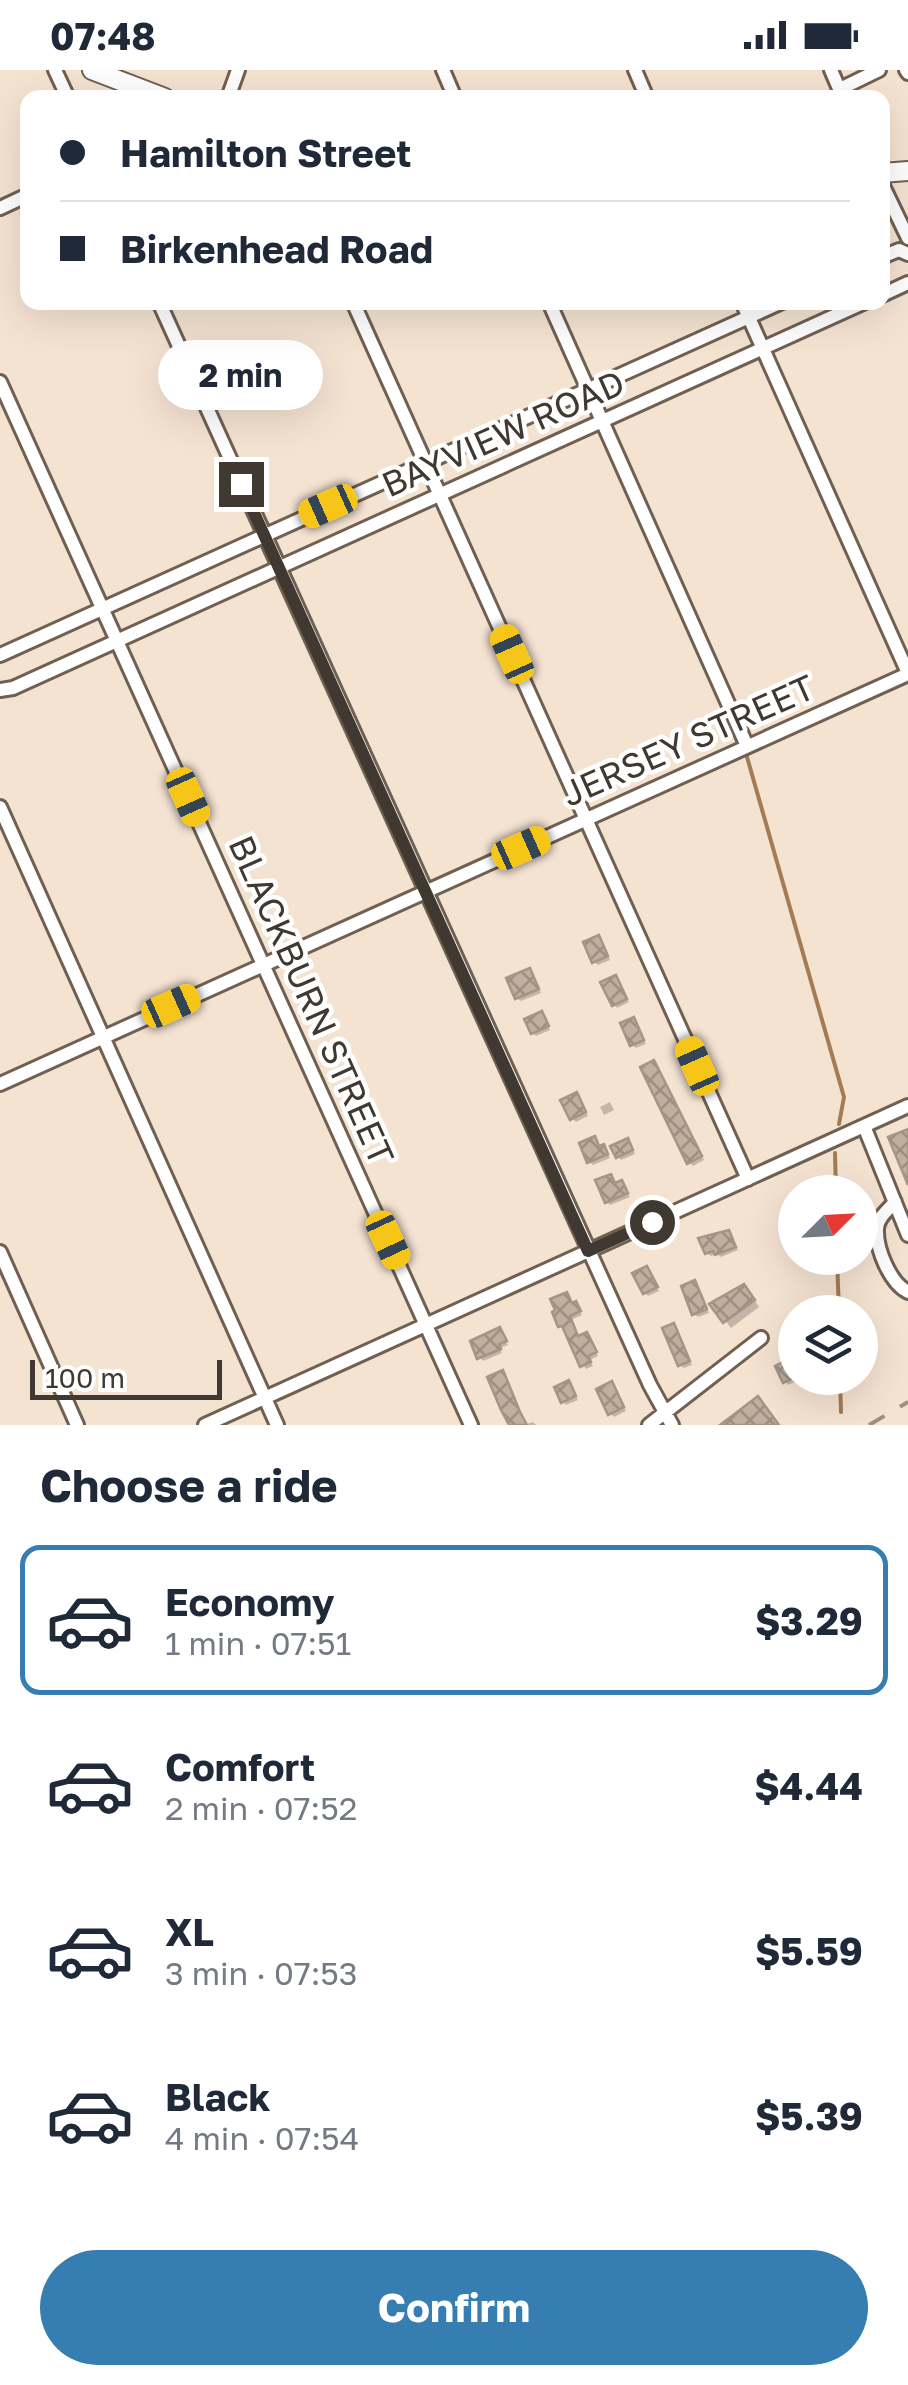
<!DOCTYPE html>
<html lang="en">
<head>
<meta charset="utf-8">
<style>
  body { margin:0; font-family:"Golos Text",sans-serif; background:#f2f2f3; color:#1f2937; height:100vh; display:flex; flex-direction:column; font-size:38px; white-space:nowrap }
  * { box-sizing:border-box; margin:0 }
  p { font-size:32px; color:#747a83 }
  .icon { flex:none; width:55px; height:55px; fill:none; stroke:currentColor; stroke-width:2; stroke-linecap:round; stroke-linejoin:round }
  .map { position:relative; height:1355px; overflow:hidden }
  .details { display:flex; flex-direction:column; background:#fff; flex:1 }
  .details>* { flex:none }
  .guide { position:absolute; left:20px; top:20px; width:870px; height:220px; border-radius:20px; box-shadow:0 10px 40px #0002; display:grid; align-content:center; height:220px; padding:0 40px; background:#fff }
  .needle { width:65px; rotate:66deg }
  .buttons { position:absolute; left:778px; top:1105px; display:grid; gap:20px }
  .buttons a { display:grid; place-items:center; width:100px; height:100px; border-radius:50%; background:#fff; box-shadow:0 10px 40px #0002; font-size:50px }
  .scale { position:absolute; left:30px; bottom:25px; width:192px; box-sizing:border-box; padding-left:10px; border:5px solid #403932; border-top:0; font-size:28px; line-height:35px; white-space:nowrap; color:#403932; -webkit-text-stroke:8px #fff; paint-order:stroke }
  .end { position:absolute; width:45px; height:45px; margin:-22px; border:12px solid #403932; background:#fff; box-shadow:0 0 0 5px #fff }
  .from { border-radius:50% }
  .bubble { position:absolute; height:70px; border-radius:35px; background:#fff; box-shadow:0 10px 40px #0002; font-size:32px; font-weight:700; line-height:70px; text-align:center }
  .car { position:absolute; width:30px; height:60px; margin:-30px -15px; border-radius:12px; box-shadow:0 0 8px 2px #0007; background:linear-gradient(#f5c518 24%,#345 0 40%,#f5c518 0 76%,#345 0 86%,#f5c518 0) }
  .guide b { display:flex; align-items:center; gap:35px; height:95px; font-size:38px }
  .guide b+b { border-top:2px solid #e0e1e3 }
  .guide i { width:25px; height:25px; background:#1f2937 }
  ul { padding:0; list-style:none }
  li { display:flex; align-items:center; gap:30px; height:150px; margin:0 20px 15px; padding:0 20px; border:5px solid transparent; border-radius:20px }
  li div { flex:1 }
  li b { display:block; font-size:38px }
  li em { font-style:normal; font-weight:700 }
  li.on { border-color:#367db2 }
  li>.icon { width:90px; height:90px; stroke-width:1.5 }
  h2 { padding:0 40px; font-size:45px; line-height:120px }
  .cta { display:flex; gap:20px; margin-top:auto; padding:20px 40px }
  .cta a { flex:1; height:115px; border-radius:60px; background:#367db2; color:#fff; font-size:40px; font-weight:700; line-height:115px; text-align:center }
  .status { display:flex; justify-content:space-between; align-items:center; height:70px; padding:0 50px; background:#fff; direction:ltr }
  .status svg { height:28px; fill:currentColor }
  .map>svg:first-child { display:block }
</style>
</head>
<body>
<div class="status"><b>07:48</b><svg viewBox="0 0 49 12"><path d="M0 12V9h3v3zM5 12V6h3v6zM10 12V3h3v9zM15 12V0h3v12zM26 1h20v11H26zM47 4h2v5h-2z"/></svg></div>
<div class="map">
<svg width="908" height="1355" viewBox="0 0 908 1355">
  <defs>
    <pattern id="building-cross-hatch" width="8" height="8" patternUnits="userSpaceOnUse" patternTransform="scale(2.5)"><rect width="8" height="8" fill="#c0ae9e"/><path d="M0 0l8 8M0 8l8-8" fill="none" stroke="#9d8f81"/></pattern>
  </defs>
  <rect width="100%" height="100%" fill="#f5e3d2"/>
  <path fill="#0003" d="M602,872l8,18 -12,5 -4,-3z
    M529,901l12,22 -20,8 -4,-3z
    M618,911l11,21 -12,6 -3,-4z
    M542,944l8,16 -14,6 -3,-3z
    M634,950l12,24 -10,4 -4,-3z
    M654,993l50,97 -11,6 -4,-4z
    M580,1028l8,18 -12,6 -4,-4z
    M610,1032l4,8 -10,5 -4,-8z
    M631,1075l4,9 -14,6 -3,-4z
    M604,1077l6,11 -17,7 -4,-3z
    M622,1113l8,14 -20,8 -3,-3 9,-16z
    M729,1163l9,17 -17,7 -4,-3 -6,2 -4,-3z
    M650,1202l9,19 -11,5 -3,-3z
    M695,1213l14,30 -11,4 -4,-3z
    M750,1223l9,14 -28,21 -18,-23z
    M573,1235l6,3 3,7 -11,5 9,18 7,-3 11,21 -8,4 3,6 -7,3 -25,-43z
    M673,1256l19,39 -8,3 -4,-3z
    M500,1260l8,15 -8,3 2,5 -19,8 -3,-4z
    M795,1289v19h10l-17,7 -3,-4z
    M503,1303l24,51 6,-2 3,3h-25z
    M569,1313l9,17 -12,5 -3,-4z
    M612,1314l14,27 -12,6 -4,-4z"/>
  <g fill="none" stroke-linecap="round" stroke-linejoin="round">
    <path stroke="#a37c55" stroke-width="4" d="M747,687l97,340 -5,27
      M835,1083l1,39
      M837,1188l2,54
      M840,1308l1,34"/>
  </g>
  <path fill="url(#building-cross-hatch)" stroke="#a69485" stroke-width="2.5" d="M599,865l9,21 -16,7 -9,-21z
    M530,898l9,21 -24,10 -9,-21z
    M616,905l11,24 -15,7 -12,-24z
    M542,941l7,15 -18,8 -7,-15z
    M634,947l10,23 -14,6 -10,-23z
    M654,990l48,96 -15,8 -47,-97z
    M577,1022l9,20 -16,8 -10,-20z
    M908,1059v56l-20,-48z
    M595,1066l4,10 5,-2 4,10 -21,9 -8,-20z
    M628,1068l5,12 -17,8 -6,-12z
    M611,1104l4,9 7,-3 6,13 -23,10 -10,-23z
    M729,1160l7,17 -21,8 -2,-4 -8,3 -7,-16z
    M647,1196l11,21 -15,7 -11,-21z
    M695,1210l12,29 -15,6 -11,-29z
    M744,1214l11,16 -32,23 -14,-19z
    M567,1222l5,11 4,-2 5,10 -11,5 8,20 9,-4 10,20 -9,4 3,6 -11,5 -18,-41 -4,1 -6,-15 3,-2 -5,-11z
    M674,1253l16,38 -12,5 -16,-38z
    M500,1257l7,14 -8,3 2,5 -24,10 -7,-18z
    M795,1286v21l-12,6 -8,-17z
    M503,1300l17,42 7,13h-18l-8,-15 -14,-33z
    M569,1310l7,16 -15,7 -7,-16z
    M612,1311l12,26 -16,8 -12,-26z
    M758,1326l21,29h-59z"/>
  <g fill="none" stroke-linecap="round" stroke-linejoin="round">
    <g stroke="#706052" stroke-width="18">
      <path id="minor" d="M55,0l13,28
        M443,0l12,28
        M635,0l12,28
        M831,0l12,28
        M906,0l2,3
        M840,19l39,-19
        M228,28l10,-28
        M882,114l26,54
        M0,138l28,-13
        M882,187l17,-7 9,4
        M882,225l26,-12
        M159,232l491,1083 22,40
        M353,232l395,877
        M549,232l198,444
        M742,232l166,371
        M0,312l471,1043
        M0,585l782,-353
        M0,620l13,-2 852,-386
        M0,737l277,618
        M0,1014l908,-410
        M864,1056l44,109
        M895,1132c-7,8 -18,16 -18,27 -1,20 13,54 31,63
        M0,1182l77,173
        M205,1355l703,-319
        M649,1355l112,-87"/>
    </g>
    <g stroke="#706052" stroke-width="22">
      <path id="major" d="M92,0l73,28
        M882,103l26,-2"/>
    </g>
    <use href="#minor" stroke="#fff" stroke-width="12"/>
    <use href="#major" stroke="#fff" stroke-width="18"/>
    <path stroke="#9c8f83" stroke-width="4" stroke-dasharray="18 18" stroke-linecap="butt" d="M869,1355l39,-23"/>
  </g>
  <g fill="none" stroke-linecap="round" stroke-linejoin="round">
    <path stroke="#403932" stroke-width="12" d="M241,414l347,767 64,-29"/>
  </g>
  <g text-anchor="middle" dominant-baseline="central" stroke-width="9" stroke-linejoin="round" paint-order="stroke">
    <g font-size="35" fill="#403932" stroke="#fff">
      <text transform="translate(503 363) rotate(-24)">BAYVIEW ROAD</text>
      <text transform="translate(688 670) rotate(-24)">JERSEY STREET</text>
      <text transform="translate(312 930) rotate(66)">BLACKBURN STREET</text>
    </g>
  </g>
</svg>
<div class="buttons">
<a><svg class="needle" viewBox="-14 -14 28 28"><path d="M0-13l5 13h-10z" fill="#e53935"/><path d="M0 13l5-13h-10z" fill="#747a83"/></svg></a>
<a><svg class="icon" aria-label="layers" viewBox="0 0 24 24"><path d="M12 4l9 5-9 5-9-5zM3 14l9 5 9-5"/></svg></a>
</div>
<div class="scale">100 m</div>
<i class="end from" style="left:652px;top:1152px"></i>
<i class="end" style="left:241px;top:414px"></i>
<div class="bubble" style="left:158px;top:270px;width:165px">2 min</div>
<i class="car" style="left:328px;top:436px;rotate:246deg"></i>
<i class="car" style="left:512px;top:584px;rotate:336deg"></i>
<i class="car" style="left:188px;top:727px;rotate:156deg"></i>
<i class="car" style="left:521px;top:778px;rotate:66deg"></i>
<i class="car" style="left:171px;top:936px;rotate:66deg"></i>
<i class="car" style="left:697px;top:996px;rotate:336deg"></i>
<i class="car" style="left:388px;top:1170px;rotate:155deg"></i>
<div class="guide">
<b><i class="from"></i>Hamilton Street</b>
<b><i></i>Birkenhead Road</b>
</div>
</div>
<section class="details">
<h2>Choose a ride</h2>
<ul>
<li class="on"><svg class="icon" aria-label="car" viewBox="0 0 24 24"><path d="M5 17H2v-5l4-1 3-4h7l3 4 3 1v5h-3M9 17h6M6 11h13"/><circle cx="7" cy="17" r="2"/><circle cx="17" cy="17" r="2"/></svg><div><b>Economy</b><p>1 min · 07:51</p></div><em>$3.29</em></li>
<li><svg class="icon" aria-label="car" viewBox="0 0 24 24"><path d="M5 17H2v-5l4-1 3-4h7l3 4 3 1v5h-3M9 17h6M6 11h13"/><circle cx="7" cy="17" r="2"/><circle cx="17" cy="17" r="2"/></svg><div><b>Comfort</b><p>2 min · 07:52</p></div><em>$4.44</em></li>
<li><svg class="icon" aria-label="car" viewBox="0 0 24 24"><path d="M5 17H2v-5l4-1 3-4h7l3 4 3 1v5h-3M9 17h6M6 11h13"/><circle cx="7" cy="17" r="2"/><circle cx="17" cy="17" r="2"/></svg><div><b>XL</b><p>3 min · 07:53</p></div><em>$5.59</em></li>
<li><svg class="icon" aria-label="car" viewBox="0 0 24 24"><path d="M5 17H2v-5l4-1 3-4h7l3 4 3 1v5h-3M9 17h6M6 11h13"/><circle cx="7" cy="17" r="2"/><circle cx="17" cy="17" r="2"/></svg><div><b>Black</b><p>4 min · 07:54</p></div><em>$5.39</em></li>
</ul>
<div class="cta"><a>Confirm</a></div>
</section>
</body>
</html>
